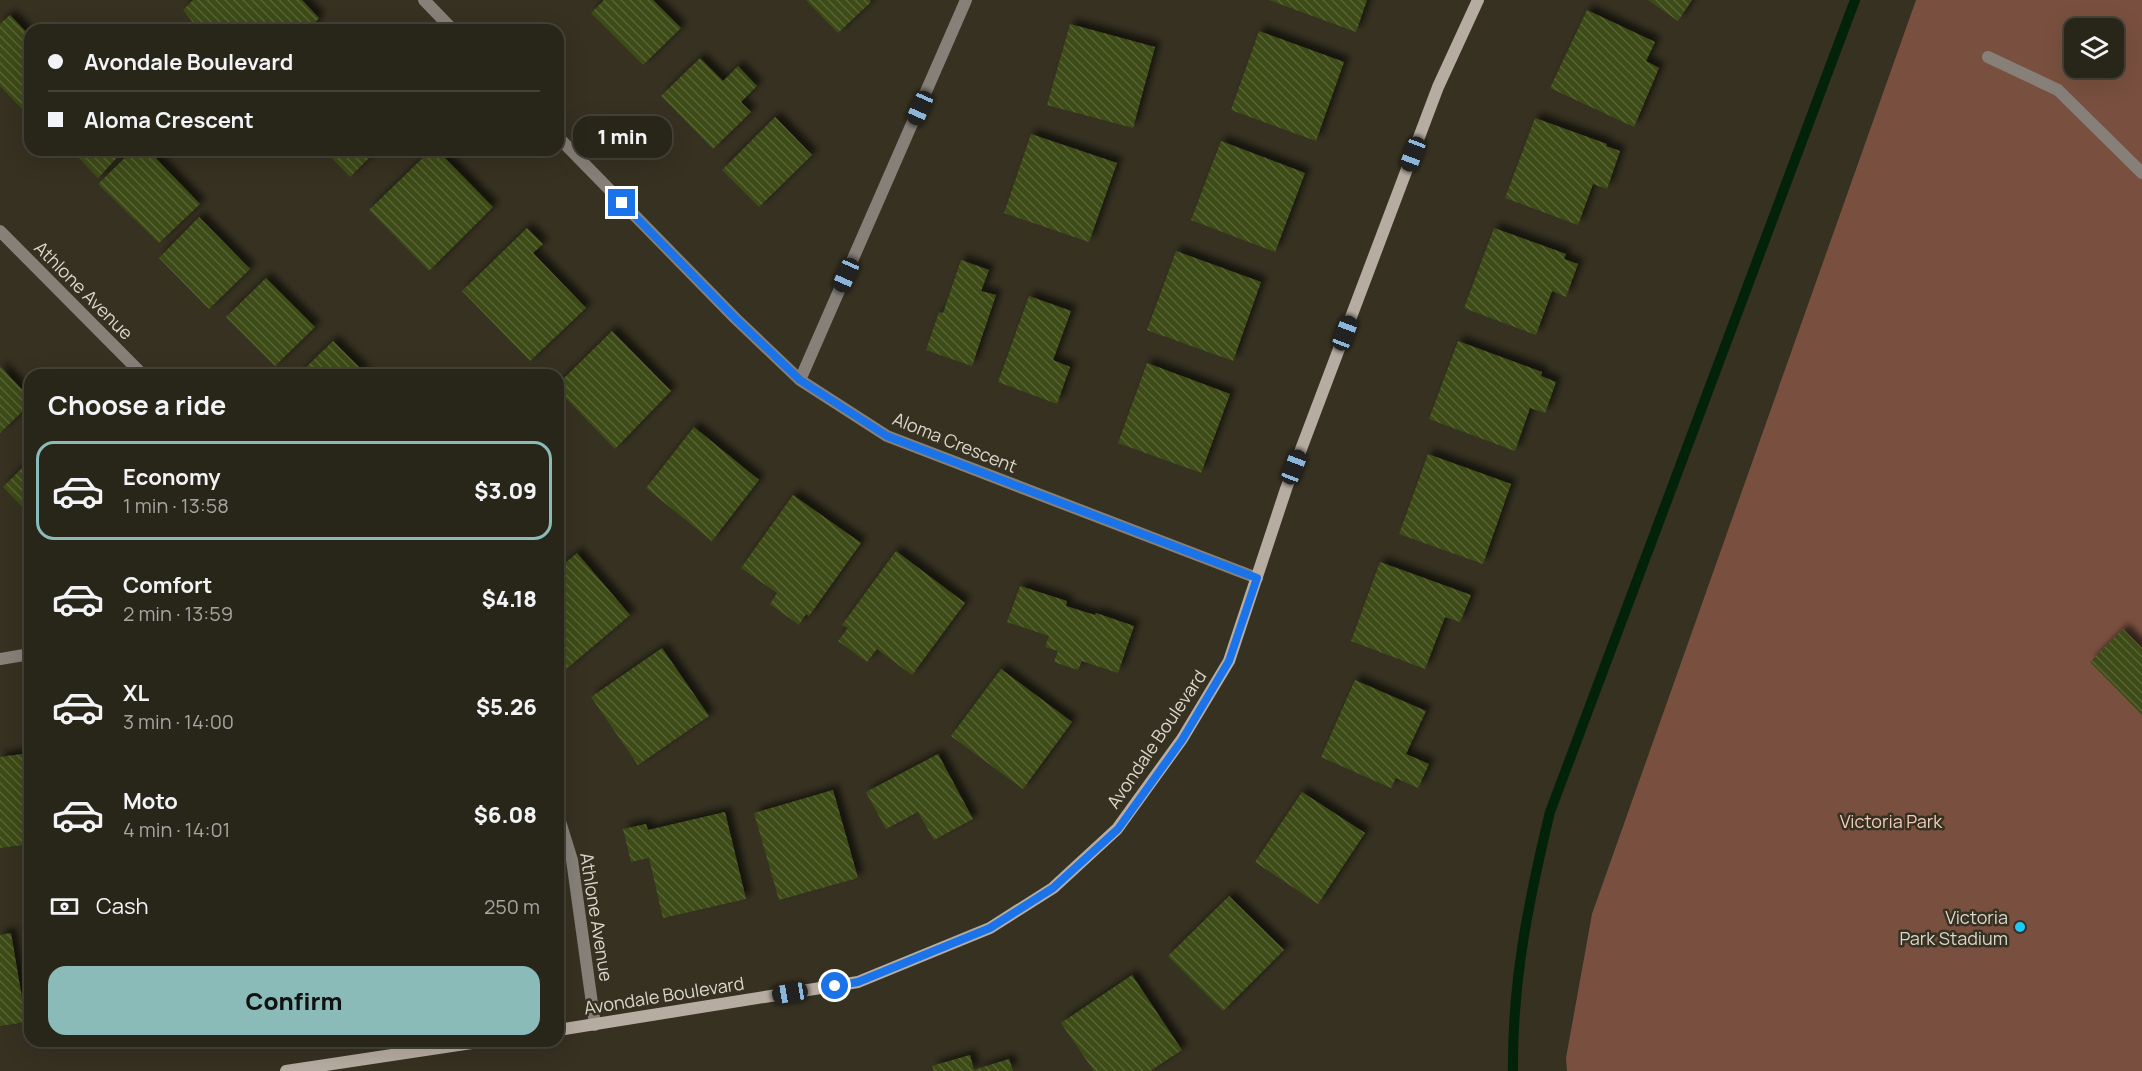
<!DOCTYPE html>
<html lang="en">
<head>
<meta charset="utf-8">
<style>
  body { margin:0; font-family:Manrope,sans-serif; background:#302d22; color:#f1f3f6; height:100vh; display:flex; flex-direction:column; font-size:22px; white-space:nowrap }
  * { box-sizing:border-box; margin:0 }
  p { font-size:20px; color:#a5a5a2 }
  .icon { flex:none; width:33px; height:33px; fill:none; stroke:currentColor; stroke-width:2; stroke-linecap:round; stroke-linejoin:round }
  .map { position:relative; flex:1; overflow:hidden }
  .sheet { position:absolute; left:24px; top:369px; width:540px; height:678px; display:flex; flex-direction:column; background:#282519; border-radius:18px; box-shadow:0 6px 24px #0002,0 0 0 2px #444238 }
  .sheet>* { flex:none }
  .banner { position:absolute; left:24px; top:24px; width:540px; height:132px; border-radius:18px; box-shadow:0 6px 24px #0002,0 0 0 2px #444238; display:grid; align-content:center; height:132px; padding:0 24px; background:#282519 }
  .buttons { position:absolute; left:2064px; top:18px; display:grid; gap:12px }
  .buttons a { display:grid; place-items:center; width:60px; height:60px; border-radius:12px; background:#282519; box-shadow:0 6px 24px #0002,0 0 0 2px #444238; font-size:30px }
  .end { position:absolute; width:27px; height:27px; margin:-14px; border:8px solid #1a73e8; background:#fff; box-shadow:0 0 0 3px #fff }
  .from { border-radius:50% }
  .bubble { position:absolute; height:42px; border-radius:18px; background:#282519; box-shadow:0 6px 24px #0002,0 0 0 2px #444238; font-size:20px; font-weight:800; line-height:42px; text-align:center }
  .car { position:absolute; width:18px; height:36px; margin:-18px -9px; border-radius:8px; box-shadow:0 0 4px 2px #0007; background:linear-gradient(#222 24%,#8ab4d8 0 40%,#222 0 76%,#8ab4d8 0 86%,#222 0) }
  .banner b { display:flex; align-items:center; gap:21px; height:57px; font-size:22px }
  .banner b+b { border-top:2px solid #444238 }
  .banner i { width:15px; height:15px; background:#f1f3f6 }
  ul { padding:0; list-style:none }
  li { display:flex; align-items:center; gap:18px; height:99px; margin:0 12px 9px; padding:0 12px; border:3px solid transparent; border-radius:18px }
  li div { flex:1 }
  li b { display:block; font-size:22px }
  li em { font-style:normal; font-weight:800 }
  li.current { border-color:#8bbbb9 }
  li>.icon { width:54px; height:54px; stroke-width:1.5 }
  h2 { padding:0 24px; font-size:27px; line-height:72px }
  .pay { display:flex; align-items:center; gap:15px; height:66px; padding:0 24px; font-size:22px }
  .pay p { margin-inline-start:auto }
  .primary-button { display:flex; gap:12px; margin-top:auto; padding:12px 24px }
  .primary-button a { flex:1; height:69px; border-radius:18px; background:#8bbbb9; color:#111; font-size:24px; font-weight:800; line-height:69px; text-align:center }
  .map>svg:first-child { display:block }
</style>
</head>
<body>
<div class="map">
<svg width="2142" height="1071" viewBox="0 0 2142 1071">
  <defs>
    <pattern id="building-back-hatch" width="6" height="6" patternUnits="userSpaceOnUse" patternTransform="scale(1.5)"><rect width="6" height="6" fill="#3e4b16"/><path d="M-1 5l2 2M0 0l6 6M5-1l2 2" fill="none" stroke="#596437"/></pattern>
    <filter id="shadow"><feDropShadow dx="5.5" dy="-5.5" stdDeviation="3" flood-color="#0009"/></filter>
  </defs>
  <rect width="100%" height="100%" fill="#363121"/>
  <path fill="#79503f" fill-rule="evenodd" d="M1916,0h226v1071h-575l-1,-13 26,-144zM2074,28h40v40h-40z"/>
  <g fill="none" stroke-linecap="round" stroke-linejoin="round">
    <path stroke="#03220a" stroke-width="10" d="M1513,1071c-1,-90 16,-172 37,-259l305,-812"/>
  </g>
  <path fill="url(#building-back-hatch)" filter="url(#shadow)" d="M193,0h109l17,18 -6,7 2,2 -3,3h-113l-16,-20z
    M604,0h49l28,28 -38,37 -52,-52z
    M806,0h64l1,2 -33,31z
    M1269,0h98l-11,32z
    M1648,0h44l-14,21z
    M1587,10l68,32 -9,19 13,7 -25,59 -84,-39z
    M10,15l20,21v81l-30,-31v-62z
    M1070,24l85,23 -22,81 -86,-23z
    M1259,31l85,31 -28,79 -85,-31z
    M700,58l23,23 15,-15 19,20 -16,16 10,10 -38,37 -52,-53z
    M775,117l37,38 -53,52 -37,-37z
    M1535,118l72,26 -1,2 14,5 -13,38 -14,-5 -15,41 -73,-27z
    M1031,134l86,29 -28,79 -85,-29z
    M1221,141l84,32 -30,79 -84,-32z
    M71,150h53l-26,28z
    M133,150h15l52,54 -41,39 -61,-59z
    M324,150h53l-27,27z
    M431,150h6l56,57 -64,64 -60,-61z
    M199,217l51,52 -41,40 -50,-51z
    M527,228l16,16 -10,9 53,55 -56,53 -68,-70z
    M1494,228l72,26 -2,5 14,5 -12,33 -14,-6 -16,44 -72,-27z
    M1176,251l85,31 -28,79 -86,-31z
    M961,260l28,10 -8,21 15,4 -24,71 -46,-16 13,-38 4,1z
    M266,278l49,49 -40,39 -49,-49z
    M1029,296l42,15 -18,49 17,7 -13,37 -59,-22z
    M612,331l59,60 -56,58 -57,-59v-6z
    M333,341l34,34h-69z
    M1458,341l84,31 -1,4 15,6 -11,31 -15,-5 -15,43 -86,-32z
    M1147,363l83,31 -29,79 -83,-30z
    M0,366l30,32v6l-30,29z
    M694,427l65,53 -47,61 -66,-53z
    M1428,454l83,30 -28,80 -84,-30z
    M30,460v55l-27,-28z
    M793,495l68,48 -52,73 -3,-2 -7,11 -29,-21 7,-11 -36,-25z
    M896,551l69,52 -53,72 -35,-26 -10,13 -29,-21 10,-13 -6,-3z
    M577,553l53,62 -66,56 -6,-7v-95z
    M1380,562l91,33 -11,27 -15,-5 -20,52 -74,-28z
    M1020,586l47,15 -1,5 29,9 1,-2 38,13 -16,47 -36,-12 -4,9 -24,-8 4,-11 -13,-4 4,-11 -42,-14z
    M2123,629l19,19v67l-52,-53z
    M662,648l47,68 -71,49 -47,-68z
    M1001,669l71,53 -49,67 -72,-53z
    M1355,680l71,31 -20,43 23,10 -11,24 -22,-10 -5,10 -70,-31z
    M22,754l8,51v39l-30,4v-91z
    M938,754l35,65 -39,21 -16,-28 -32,17 -20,-37z
    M833,790l25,88 -79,22 -25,-87z
    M1302,792l63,41 -47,71 -63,-42z
    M725,812l21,87 -83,19 -14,-60 -18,4 -8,-33 23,-5 2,6z
    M1229,896l55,54 -61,61 -55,-55z
    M11,933l15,89 -26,4v-91z
    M1132,975l50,75 -32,21h-56l-33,-48z
    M970,1055l4,15 35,-11 4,12h-79l-2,-5z"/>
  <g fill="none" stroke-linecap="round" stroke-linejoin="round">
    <path stroke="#868079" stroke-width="12" d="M1988,57l70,33 84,83"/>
    <path stroke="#868079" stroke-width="12" d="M424,0l29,30
      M558,137l177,181 65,62 87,56 370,142
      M0,231l143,144
      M800,380l166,-380
      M0,659l30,-5
      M558,815l14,45 23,165"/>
    <path stroke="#b6aca1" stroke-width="12" d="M558,1030l300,-48 132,-54 63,-40 64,-59 65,-90 47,-78 57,-172 152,-402 40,-87
      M286,1071l199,-30"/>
  </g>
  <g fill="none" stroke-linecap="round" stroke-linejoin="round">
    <path stroke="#1a73e8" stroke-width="8" d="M622,203l113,115 65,62 87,56 370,142 -28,83 -47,79 -64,89 -65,59 -63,40 -132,54 -23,4"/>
  </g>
  <circle fill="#1ec9fd" stroke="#363121" stroke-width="2" cx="2020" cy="927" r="6"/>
  <g text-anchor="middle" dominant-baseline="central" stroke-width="5" stroke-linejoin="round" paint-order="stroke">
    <g font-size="18" fill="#dad7cd" stroke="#363121">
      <text transform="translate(84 290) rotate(45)">Athlone Avenue</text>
      <text transform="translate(955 442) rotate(22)">Aloma Crescent</text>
      <text transform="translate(1156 739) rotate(-56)">Avondale Boulevard</text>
      <text transform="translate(597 917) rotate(81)">Athlone Avenue</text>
      <text transform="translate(664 995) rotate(-9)">Avondale Boulevard</text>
    </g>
    <g font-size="18" fill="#f3cbba" stroke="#363121">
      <text x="1891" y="821">Victoria Park</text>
    </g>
    <g font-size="18" fill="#dad7cd" stroke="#363121" text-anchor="end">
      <text x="2008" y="917">Victoria<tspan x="2008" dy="21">Park Stadium</tspan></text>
    </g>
  </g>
</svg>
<div class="buttons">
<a><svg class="icon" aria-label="layers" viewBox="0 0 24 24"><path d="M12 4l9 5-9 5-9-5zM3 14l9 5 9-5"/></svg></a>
</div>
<i class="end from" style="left:835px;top:986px"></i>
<i class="end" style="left:622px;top:203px"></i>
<div class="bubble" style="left:573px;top:116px;width:99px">1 min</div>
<i class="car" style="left:920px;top:108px;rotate:204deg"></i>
<i class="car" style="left:1413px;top:154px;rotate:201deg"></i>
<i class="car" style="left:846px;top:275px;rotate:204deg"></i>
<i class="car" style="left:1345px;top:333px;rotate:21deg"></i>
<i class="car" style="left:1294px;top:467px;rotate:21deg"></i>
<i class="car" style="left:790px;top:993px;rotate:261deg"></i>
<div class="banner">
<b><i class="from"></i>Avondale Boulevard</b>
<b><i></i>Aloma Crescent</b>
</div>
<section class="sheet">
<h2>Choose a ride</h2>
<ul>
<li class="current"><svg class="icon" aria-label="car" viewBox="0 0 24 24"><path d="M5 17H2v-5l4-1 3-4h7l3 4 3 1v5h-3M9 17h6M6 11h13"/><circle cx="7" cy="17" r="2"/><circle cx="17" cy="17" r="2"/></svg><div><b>Economy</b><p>1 min · 13:58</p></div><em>$3.09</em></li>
<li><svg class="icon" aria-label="car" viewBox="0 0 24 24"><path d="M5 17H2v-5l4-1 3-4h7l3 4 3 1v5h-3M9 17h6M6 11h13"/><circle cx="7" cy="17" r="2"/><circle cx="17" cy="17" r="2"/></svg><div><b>Comfort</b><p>2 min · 13:59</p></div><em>$4.18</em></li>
<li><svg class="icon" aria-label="car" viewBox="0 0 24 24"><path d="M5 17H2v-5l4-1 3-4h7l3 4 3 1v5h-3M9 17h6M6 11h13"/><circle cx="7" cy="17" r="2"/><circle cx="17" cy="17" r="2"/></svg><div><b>XL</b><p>3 min · 14:00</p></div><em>$5.26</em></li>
<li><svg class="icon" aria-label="car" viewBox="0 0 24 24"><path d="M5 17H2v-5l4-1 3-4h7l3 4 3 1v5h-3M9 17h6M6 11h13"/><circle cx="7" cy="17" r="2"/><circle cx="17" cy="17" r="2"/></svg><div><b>Moto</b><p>4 min · 14:01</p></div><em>$6.08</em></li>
</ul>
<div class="pay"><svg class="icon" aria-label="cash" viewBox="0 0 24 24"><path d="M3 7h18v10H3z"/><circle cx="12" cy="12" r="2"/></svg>Cash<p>250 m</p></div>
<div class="primary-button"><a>Confirm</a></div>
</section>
</div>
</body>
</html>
